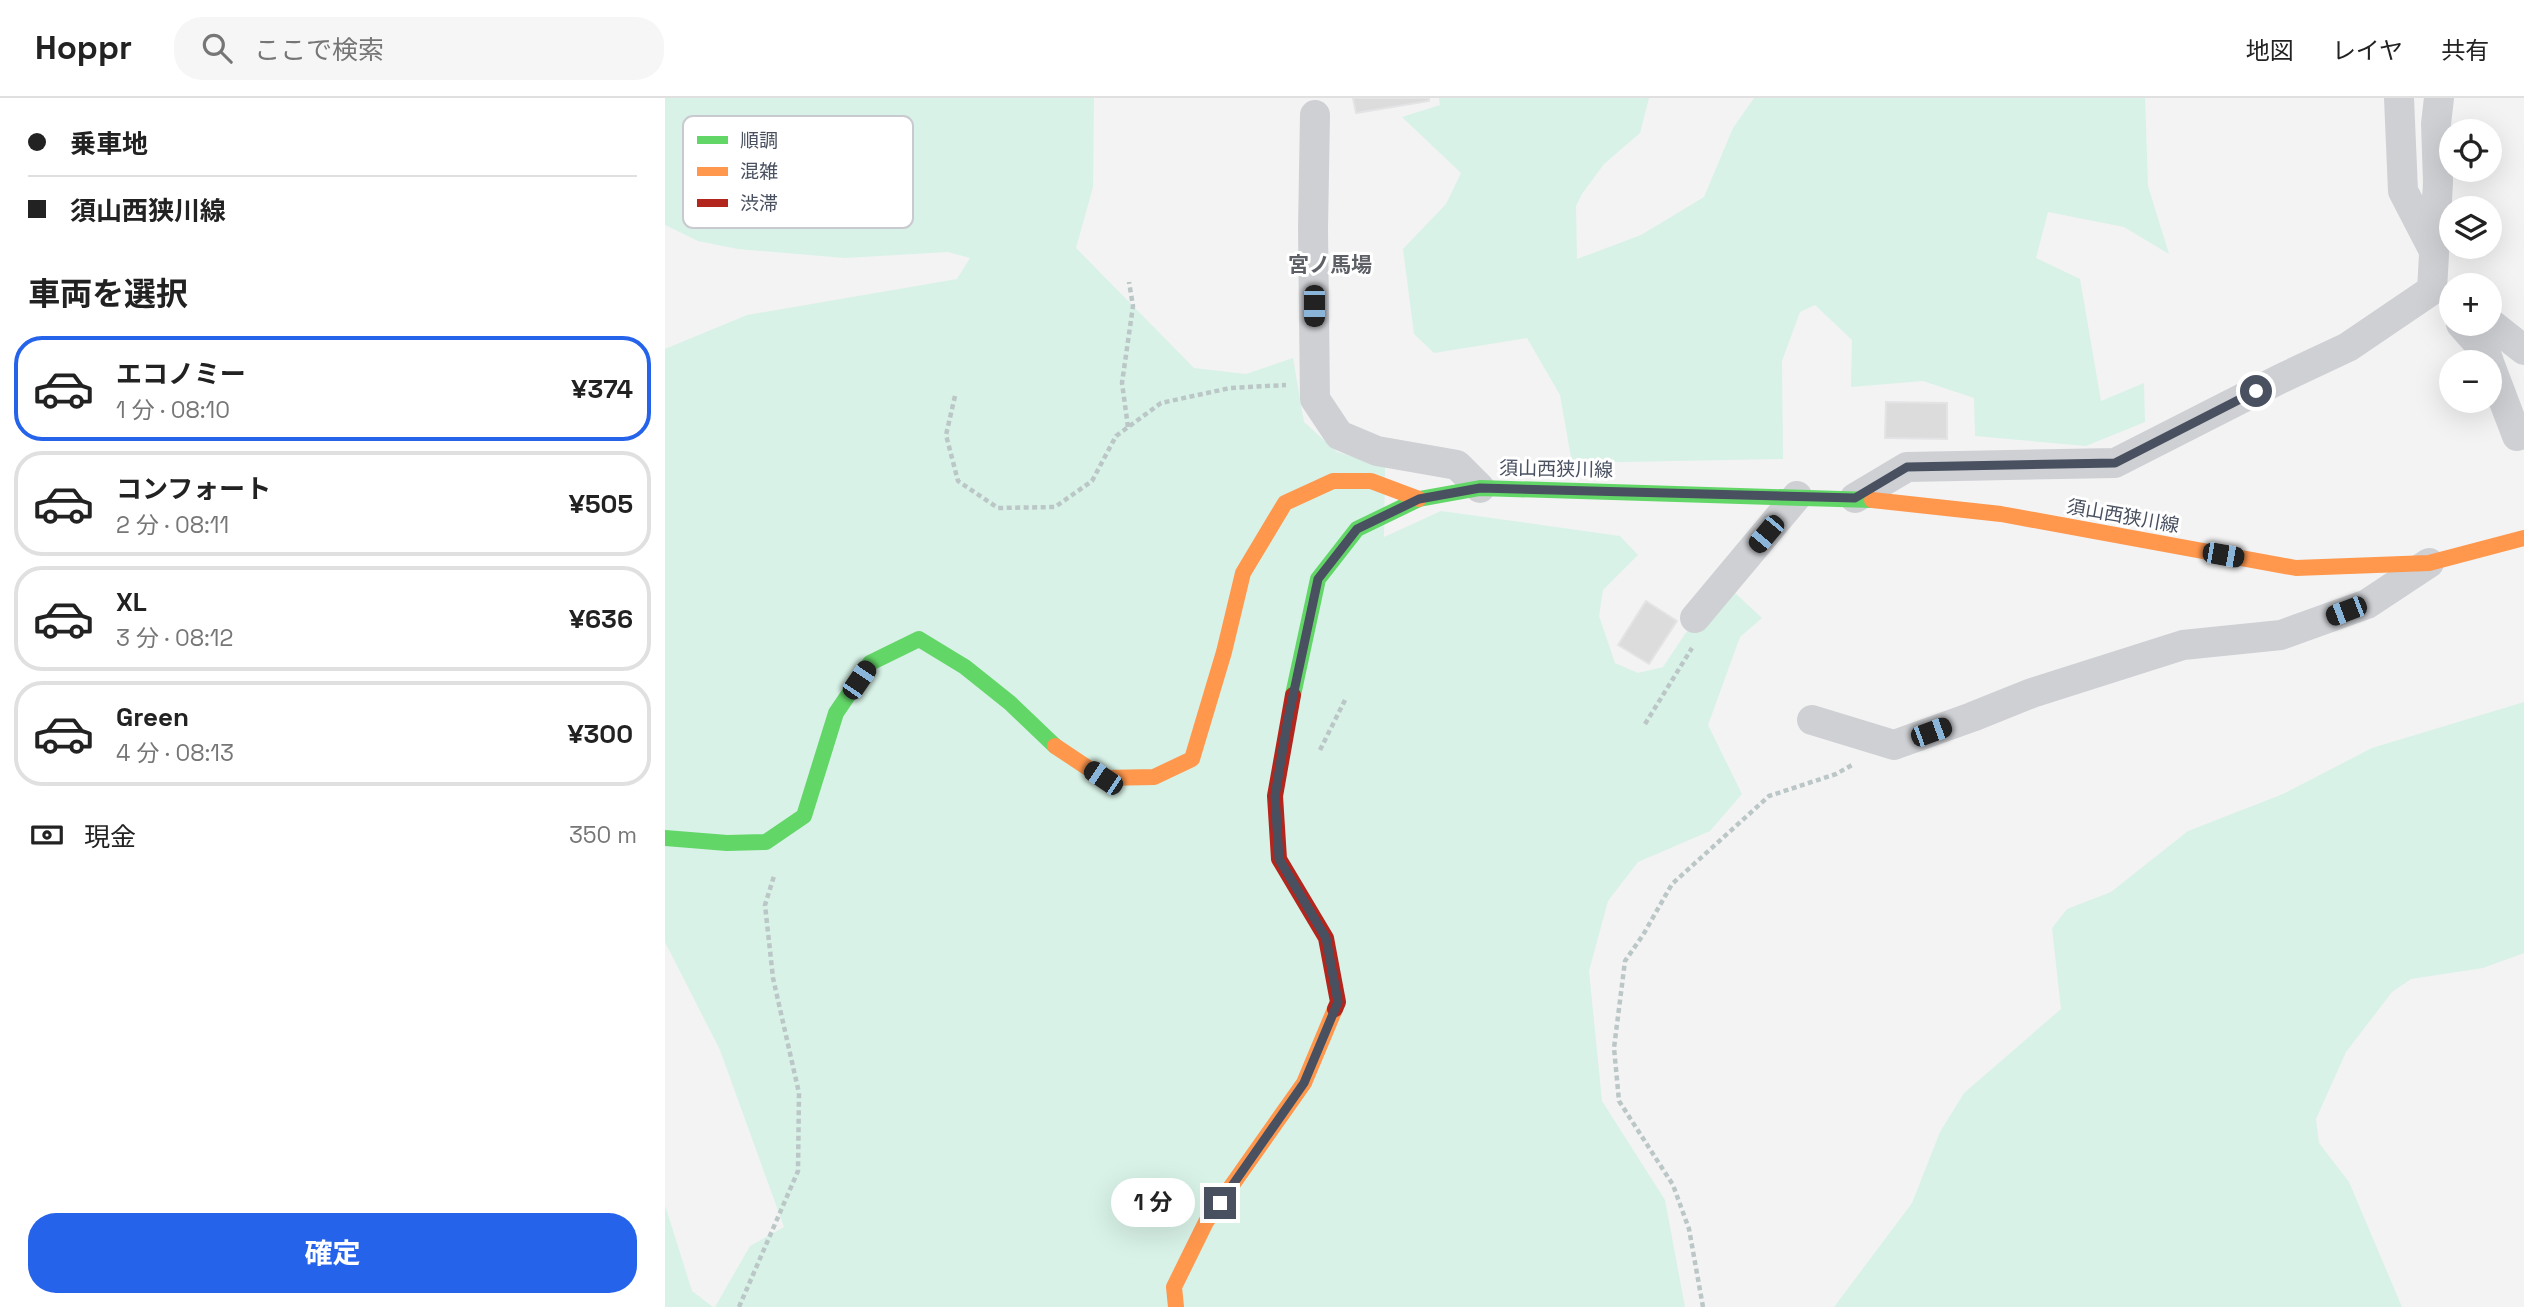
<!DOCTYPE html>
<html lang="ja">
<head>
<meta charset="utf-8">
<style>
  body { margin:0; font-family:"Space Grotesk","Noto Sans JP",sans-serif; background:#f6f6f6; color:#222; height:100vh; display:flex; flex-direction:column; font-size:26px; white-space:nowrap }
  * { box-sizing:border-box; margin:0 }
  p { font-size:23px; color:#767676 }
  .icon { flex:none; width:38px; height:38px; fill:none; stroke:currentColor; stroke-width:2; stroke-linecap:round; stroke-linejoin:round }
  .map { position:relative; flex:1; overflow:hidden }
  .side { display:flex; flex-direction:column; background:#fff; width:665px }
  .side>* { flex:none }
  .hud { display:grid; align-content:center; height:154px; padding:0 28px; background:#fff }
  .tools { position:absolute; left:1774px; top:21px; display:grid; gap:14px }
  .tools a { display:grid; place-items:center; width:63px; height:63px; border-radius:50%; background:#fff; box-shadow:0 7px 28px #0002; font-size:35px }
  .end { position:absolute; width:32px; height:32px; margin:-16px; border:9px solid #495060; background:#fff; box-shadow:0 0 0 4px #fff }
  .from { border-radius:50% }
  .bubble { position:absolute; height:49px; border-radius:24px; background:#fff; box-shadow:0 7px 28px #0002; font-size:23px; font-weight:700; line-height:49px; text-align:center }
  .car { position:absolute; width:21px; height:42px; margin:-21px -10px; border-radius:9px; box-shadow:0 0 5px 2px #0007; background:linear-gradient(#222 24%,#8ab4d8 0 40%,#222 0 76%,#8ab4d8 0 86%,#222 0) }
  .hud b { display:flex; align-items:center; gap:24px; height:66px; font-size:26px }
  .hud b+b { border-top:2px solid #e0e0e0 }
  .hud i { width:18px; height:18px; background:#222 }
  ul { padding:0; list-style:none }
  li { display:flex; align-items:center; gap:21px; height:105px; margin:0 14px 10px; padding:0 14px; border:4px solid #e0e0e0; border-radius:28px }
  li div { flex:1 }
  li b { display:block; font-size:26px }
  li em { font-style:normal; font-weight:700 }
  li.on { border-color:#2563eb }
  li>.icon { width:63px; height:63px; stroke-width:1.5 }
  h2 { padding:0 28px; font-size:32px; line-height:84px }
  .pay { display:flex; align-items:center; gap:18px; height:77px; padding:0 28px; font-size:26px }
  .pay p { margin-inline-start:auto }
  .cta { display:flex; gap:14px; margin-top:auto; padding:14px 28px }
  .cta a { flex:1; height:80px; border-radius:28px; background:#2563eb; color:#fff; font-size:28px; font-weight:700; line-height:80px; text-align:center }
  header { display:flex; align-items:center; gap:42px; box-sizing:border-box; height:98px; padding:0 35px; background:#fff; border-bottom:2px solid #e0e0e0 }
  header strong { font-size:33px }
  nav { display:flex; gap:38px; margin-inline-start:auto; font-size:24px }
  .search { width:490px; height:63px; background:#f6f6f6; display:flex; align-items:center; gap:18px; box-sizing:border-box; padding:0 24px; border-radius:28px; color:#767676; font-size:26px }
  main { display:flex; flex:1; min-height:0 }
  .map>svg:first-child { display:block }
</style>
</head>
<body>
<header>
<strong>Hoppr</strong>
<div class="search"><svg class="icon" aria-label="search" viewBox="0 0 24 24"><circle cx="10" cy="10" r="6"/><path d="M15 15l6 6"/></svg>ここで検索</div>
<nav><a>地図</a><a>レイヤ</a><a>共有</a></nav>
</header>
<main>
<section class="side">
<div class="hud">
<b><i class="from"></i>乗車地</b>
<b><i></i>須山西狭川線</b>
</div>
<h2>車両を選択</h2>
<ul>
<li class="on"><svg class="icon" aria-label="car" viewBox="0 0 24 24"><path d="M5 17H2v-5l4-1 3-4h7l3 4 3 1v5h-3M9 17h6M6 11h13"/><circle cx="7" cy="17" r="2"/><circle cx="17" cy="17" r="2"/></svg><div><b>エコノミー</b><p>1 分 · 08:10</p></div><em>¥374</em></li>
<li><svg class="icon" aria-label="car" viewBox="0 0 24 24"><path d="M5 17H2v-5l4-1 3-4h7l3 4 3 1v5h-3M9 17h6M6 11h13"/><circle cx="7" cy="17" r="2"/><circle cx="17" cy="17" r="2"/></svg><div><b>コンフォート</b><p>2 分 · 08:11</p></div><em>¥505</em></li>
<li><svg class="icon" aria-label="car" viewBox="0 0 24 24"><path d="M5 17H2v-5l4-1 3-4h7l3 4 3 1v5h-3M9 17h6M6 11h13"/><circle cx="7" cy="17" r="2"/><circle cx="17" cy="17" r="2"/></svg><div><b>XL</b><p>3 分 · 08:12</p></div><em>¥636</em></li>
<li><svg class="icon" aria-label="car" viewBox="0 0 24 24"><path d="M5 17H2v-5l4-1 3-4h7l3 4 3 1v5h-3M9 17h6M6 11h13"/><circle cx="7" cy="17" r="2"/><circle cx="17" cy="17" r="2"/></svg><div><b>Green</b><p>4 分 · 08:13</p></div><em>¥300</em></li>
</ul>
<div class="pay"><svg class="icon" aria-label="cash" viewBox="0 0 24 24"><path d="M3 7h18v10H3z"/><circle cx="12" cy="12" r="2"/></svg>現金<p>350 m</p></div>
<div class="cta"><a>確定</a></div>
</section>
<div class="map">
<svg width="1859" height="1209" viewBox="0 0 1859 1209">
  <rect width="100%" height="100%" fill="#f3f3f3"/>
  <path fill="#d8f2e7" d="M0,0h429l-1,89 -17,61 118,120 52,6 47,-16 11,64 33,30 48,14 -1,71 57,-26 179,25 18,19 -35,35 -4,26 16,47 23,10 25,-6 58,-87 41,38 -22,19 -32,88 34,69 -32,37 -72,31 -30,39 -19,70 13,130 63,99 20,107h-970l35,-61 34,-19 -64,-177 -55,-108v-593l82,-34 210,-36 13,-21 -22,-6 -103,6 -107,-9 -40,-8 -33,-16z
    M774,0h210l-9,35 -36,31 -22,30 -6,12 1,53 64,-24 63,-38 29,-69 21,-30h391l3,88 21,68 -45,-27 -76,-15 -12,46 44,21 21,122 43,-18 1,39 -59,24 -111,-10 -1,-38 -51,-17 -72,6 1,-47 -37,-35 -15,7 -18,49 1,98 -211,4 -12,-68 -33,-57 -93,15 -20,-19 -11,-85 43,-45 15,-31 -59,-56 38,-12z
    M1859,604v251l-41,15 -72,11 -19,13 -46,60 -30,67 3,24 30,39 53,125h-568l78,-104 28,-71 24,-39 97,-84 -9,-81 15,-19 44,-17 77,-61 95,-37 89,-46z
    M0,1107l27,86 21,16h-48z"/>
  <path fill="#dcdcdd" stroke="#e4e4e6" stroke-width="2" d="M688,0h76v3l-73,12z
    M1221,304l61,1v36l-62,-1z
    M981,503l31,20 -28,43 -31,-19z"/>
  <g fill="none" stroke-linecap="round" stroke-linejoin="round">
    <path stroke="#bbc7c6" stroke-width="4.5" stroke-dasharray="5 3.5" stroke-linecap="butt" d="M290,298l-9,39 12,46 40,27 57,-1 37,-26 24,-45 45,-33 69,-15 56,-3
      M463,329l-6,-44 11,-77 -4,-24
      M980,626l47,-76
      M655,652l25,-50
      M74,1209l59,-136 1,-78 -26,-115 -8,-73 9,-29
      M1038,1209l-14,-78 -16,-44 -54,-84 -5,-53 11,-87 18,-26 29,-51 97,-88 67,-22 16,-9"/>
    <path stroke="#ced0d4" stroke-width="30" d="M1734,0l4,93 31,60
      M650,17l-2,114 2,170 24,36 38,16 80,14 23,23
      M1825,225l34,27
      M1796,226l24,27 4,11
      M1825,267l27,71
      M1190,400l52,-31 208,-4 165,-84 68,-32 84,-57 6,-108 -2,-58 3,-26
      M1030,520l102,-122
      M1147,622l82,25 78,-28 60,-24 151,-48 98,-10 86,-31 62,-41"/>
    <path stroke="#63d668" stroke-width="16" d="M628,597l25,-116 39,-50 62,-30 61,-11 392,12
      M0,740l62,5 39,-1 38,-26 32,-103 34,-50 49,-24 46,28 45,36 45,43"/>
    <path stroke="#ff974d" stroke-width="16" d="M1207,402l129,14 295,54 133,-5 95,-25
      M390,648l48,32 51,-1 38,-18 32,-107 19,-79 42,-70 48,-22h38l48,18
      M511,1209l-2,-20 32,-65 98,-139 31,-74"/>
    <path stroke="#b3261e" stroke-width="16" d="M628,597l-18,101 4,63 47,79 12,64 -3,7"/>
  </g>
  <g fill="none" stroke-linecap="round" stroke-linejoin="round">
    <path stroke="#495060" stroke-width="9" d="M555,1105l84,-120 34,-81 -12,-64 -47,-79 -4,-63 12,-72 31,-145 39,-50 62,-30 61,-11 375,10 52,-31 208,-4 141,-72"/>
  </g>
  <g text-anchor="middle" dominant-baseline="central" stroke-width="6" stroke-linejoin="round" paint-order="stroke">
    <g font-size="19" fill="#495060" stroke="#fff">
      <text transform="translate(891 371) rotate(1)">須山西狭川線</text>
      <text transform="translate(1458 418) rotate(10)">須山西狭川線</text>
    </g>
    <g font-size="21" font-weight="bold" fill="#5e6067" stroke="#fff">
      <text x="665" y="166">宮ノ馬場</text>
    </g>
  </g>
  <rect x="18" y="18" width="230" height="112" rx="10" fill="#fff" stroke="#c8cacf" stroke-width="2"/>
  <rect x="32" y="38" width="31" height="8" fill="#63d668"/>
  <rect x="32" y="69" width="31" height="9" fill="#ff974d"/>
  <rect x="32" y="101" width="31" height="8" fill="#b3261e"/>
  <g font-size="19" fill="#495060">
    <text x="75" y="49">順調</text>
    <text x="75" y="80">混雑</text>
    <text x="75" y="112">渋滞</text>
  </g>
</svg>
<div class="tools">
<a><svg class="icon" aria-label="locate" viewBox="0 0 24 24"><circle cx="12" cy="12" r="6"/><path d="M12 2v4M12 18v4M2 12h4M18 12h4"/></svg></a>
<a><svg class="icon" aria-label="layers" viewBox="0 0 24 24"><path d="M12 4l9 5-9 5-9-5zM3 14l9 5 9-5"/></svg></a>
<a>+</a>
<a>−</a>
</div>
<i class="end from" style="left:1591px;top:293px"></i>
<i class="end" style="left:555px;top:1105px"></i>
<div class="bubble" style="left:446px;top:1080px;width:84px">1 分</div>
<i class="car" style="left:649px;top:208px;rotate:180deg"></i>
<i class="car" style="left:1101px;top:436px;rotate:220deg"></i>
<i class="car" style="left:1558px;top:457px;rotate:100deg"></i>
<i class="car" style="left:1681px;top:513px;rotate:249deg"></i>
<i class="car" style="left:194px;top:582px;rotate:34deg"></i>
<i class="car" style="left:1266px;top:634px;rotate:70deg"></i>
<i class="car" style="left:438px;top:680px;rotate:304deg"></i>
</div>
</main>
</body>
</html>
